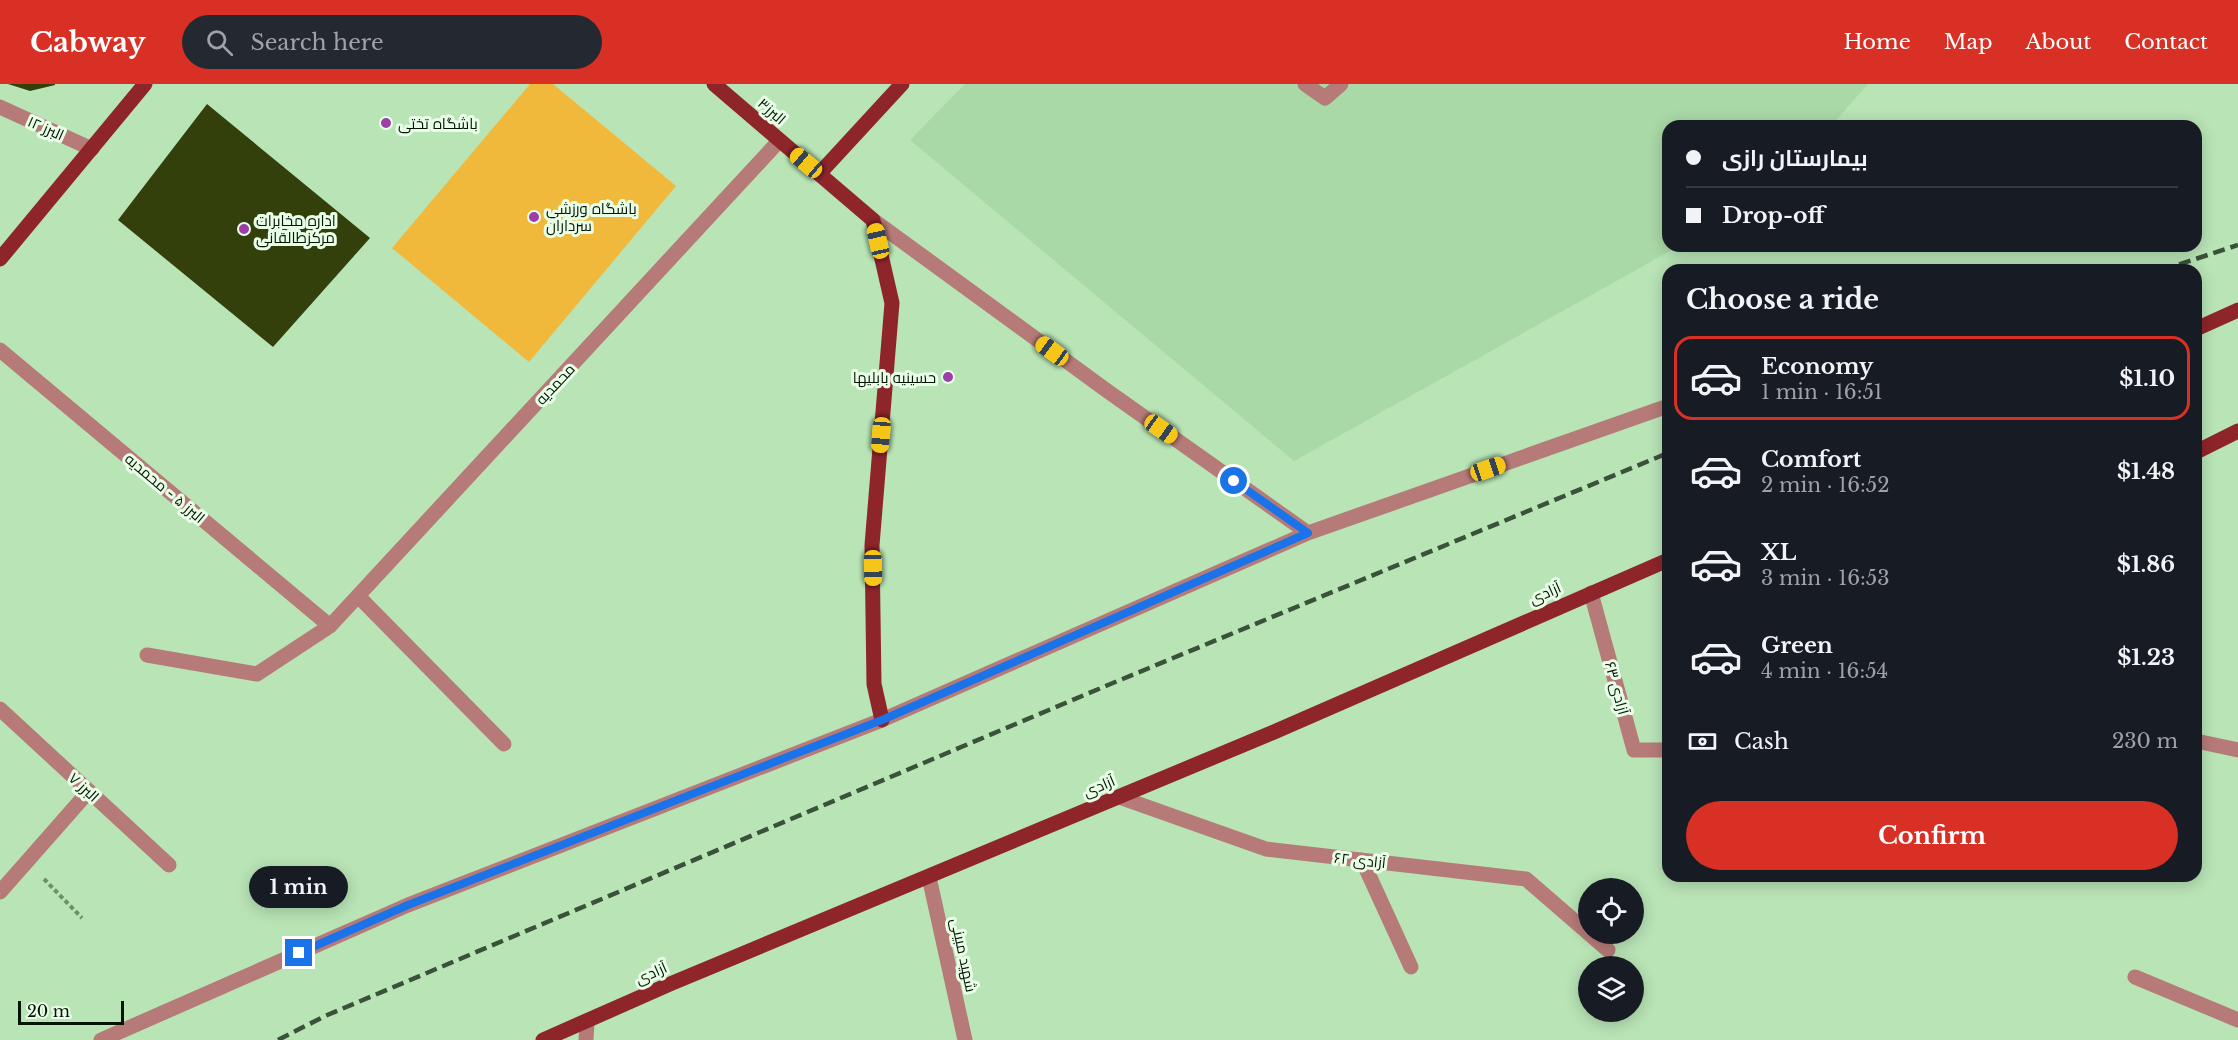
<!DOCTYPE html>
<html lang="en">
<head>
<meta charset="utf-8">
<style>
  body { margin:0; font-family:"Libre Baskerville",Cairo,serif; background:#242831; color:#f1f3f6; height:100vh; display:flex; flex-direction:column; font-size:22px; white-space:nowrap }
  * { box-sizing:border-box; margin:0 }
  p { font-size:20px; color:#9ea1a6 }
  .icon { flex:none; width:33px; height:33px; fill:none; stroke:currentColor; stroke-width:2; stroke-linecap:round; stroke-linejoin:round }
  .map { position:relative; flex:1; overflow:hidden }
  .details { position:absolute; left:1662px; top:180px; width:540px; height:618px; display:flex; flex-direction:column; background:#171b24; border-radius:18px; box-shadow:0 3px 15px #0003 }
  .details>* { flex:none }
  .banner { position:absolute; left:1662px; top:36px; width:540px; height:132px; border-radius:18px; box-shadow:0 3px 15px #0003; display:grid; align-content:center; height:132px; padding:0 24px; background:#171b24 }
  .tools { position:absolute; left:1578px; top:794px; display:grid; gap:12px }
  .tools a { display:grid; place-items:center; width:66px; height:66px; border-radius:50%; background:#171b24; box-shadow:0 3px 15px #0003; font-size:30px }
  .scale { position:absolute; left:18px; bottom:15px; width:106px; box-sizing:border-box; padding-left:6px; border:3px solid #051405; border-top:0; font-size:16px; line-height:21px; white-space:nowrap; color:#051405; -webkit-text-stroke:4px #e9fee7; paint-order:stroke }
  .end { position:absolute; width:27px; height:27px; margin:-14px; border:8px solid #1a73e8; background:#fff; box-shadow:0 0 0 3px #fff }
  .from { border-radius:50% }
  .bubble { position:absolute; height:42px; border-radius:21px; background:#171b24; box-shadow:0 3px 15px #0003; font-size:20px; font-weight:800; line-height:42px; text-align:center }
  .car { position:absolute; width:18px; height:36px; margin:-18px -9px; border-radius:8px; box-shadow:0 0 4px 2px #0007; background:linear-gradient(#f5c518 24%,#345 0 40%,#f5c518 0 76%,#345 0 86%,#f5c518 0) }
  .banner b { display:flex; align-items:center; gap:21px; height:57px; font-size:22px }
  .banner b+b { border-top:2px solid #363941 }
  .banner i { width:15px; height:15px; background:#f1f3f6 }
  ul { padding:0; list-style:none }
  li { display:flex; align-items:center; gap:18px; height:84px; margin:0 12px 9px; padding:0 12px; border:3px solid transparent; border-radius:18px }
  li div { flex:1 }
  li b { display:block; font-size:22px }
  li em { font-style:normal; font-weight:800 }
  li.on { border-color:#d93025 }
  li>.icon { width:54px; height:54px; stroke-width:1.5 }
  h2 { padding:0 24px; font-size:27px; line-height:72px }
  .pay { display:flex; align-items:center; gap:15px; height:66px; padding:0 24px; font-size:22px }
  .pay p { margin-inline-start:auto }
  .primary-button { display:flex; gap:12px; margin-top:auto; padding:12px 24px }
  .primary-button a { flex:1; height:69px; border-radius:36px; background:#d93025; color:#fff; font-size:24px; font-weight:800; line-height:69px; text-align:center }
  header { display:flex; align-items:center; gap:36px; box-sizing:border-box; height:84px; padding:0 30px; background:#d93025; color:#fff }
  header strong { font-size:28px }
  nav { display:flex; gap:33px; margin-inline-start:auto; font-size:21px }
  .search { width:420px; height:54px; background:#242831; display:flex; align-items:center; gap:15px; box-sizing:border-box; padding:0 21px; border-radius:33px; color:#9ea1a6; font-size:22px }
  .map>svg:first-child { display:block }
</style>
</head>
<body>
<header>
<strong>Cabway</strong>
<div class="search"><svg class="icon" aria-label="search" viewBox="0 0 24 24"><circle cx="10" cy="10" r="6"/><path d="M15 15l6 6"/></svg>Search here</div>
<nav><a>Home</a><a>Map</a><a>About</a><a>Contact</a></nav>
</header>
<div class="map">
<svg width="2238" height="956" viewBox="0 0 2238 956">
  <rect width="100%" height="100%" fill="#b9e4b6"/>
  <path fill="#a9d9a6" d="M965,0h903l-37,42h-163v120h11l-385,215 -384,-321z"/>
  <path fill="#f1b93c" d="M530,0h23l123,102 -147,176 -137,-114z"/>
  <path fill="#33400b" d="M8,0h47v1l-25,6z
    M207,20l163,134 -97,109 -155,-127z"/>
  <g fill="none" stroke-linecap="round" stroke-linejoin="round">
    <path stroke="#6f8e6d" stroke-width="4" stroke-dasharray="4.5 3" stroke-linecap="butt" d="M44,795l38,39"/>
    <path stroke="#b67b78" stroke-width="15" d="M1305,0l20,14 16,-14
      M0,23l92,42
      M873,136l233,170 202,143
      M0,266l330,276
      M1591,509l43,157h34
      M358,512l146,148
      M147,571l110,19 73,-48 449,-485
      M0,625l169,156
      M2196,657l42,9
      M1119,713l147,52 260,30 82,71
      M1362,776l49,107
      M929,793l36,163
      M0,808l89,-101
      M2135,893l103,43
      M101,956l307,-135 474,-185 426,-187 360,-127
      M586,956l1,-18"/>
    <path stroke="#8e252a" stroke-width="15" d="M714,0l159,136 19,83 -20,242 2,139 8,36
      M819,90l83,-90
      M0,175l145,-175
      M2196,245l42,-19
      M2196,368l42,-21
      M543,956l127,-56 604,-252 394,-172"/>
    <path stroke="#3b523a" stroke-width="4.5" stroke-dasharray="12 6" stroke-linecap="butt" d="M2162,186l76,-25
      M278,956l47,-24 783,-331 560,-232"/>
  </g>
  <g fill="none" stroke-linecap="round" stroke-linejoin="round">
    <path stroke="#1a73e8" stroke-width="8" d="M299,869l109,-48 474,-185 426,-187 -74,-52"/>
  </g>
  <g fill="#9b3ea7" stroke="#e9fee7" stroke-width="2">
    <circle cx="386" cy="39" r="6"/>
    <circle cx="534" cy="133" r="6"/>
    <circle cx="244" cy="145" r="6"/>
    <circle cx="948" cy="293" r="6"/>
  </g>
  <g text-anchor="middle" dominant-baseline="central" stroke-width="6" stroke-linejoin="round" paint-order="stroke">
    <g font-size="15" fill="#051405" stroke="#e9fee7">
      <text transform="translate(772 27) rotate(41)">البرز۳</text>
      <text transform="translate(46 44) rotate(24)">البرز ۱۲</text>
      <text transform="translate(555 300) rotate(-47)">محمدیه</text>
      <text transform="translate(165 404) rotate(40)">البرز ۵ - محمدیه</text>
      <text transform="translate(1545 509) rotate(-24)">آزادی</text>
      <text transform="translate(1617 604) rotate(75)">آزادی ۶۳</text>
      <text transform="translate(1099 702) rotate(-23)">آزادی</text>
      <text transform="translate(84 703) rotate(43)">البرز ۷</text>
      <text transform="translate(1360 776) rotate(6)">آزادی ۶۲</text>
      <text transform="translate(964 871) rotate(78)">شهید مبینی</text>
      <text transform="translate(651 889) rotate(-24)">آزادی</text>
    </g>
    <g font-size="15" fill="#051405" stroke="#e9fee7" text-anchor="start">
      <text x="398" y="39">باشگاه تختی</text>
      <text x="546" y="124">باشگاه ورزشی<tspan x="546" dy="17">سرداران</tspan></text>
      <text x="256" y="136">اداره مخابرات<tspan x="256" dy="17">مرکزطالقانی</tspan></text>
      <text x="936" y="293" text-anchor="end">حسینیه بابلیها</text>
    </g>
  </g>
</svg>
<div class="tools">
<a><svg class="icon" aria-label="locate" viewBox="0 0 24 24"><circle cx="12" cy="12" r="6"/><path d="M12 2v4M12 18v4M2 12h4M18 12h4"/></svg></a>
<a><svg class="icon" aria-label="layers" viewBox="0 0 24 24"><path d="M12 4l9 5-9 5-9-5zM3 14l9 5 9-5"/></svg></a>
</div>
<div class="scale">20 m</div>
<i class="end from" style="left:1234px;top:397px"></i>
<i class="end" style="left:299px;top:869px"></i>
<div class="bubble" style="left:249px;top:782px;width:99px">1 min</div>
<i class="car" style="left:806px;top:79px;rotate:310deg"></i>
<i class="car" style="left:878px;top:157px;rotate:347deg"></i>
<i class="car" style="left:1052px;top:267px;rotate:306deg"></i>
<i class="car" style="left:1161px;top:345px;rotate:125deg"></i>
<i class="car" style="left:881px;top:351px;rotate:185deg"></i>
<i class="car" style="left:1488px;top:385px;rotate:71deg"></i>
<i class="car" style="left:873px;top:484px;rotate:179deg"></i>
<div class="banner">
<b><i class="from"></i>بیمارستان رازی</b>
<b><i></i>Drop-off</b>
</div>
<section class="details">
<h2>Choose a ride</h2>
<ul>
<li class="on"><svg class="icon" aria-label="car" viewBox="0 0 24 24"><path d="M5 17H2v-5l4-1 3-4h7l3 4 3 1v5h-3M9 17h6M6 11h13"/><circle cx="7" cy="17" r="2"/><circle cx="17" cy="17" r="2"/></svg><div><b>Economy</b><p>1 min · 16:51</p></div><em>$1.10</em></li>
<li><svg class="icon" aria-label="car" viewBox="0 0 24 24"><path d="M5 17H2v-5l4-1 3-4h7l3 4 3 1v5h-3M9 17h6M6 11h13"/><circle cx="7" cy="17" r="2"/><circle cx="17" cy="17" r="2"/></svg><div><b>Comfort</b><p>2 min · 16:52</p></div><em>$1.48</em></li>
<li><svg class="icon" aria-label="car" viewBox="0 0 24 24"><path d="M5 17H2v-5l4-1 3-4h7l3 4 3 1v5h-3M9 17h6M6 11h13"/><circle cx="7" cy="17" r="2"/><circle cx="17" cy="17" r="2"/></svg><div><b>XL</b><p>3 min · 16:53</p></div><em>$1.86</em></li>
<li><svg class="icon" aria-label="car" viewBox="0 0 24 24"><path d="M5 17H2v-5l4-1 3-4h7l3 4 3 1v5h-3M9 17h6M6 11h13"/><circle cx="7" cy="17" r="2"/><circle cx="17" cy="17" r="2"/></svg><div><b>Green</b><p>4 min · 16:54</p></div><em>$1.23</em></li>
</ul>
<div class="pay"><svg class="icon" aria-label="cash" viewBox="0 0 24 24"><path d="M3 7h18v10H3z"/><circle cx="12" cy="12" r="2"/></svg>Cash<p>230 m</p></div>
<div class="primary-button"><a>Confirm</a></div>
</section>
</div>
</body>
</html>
